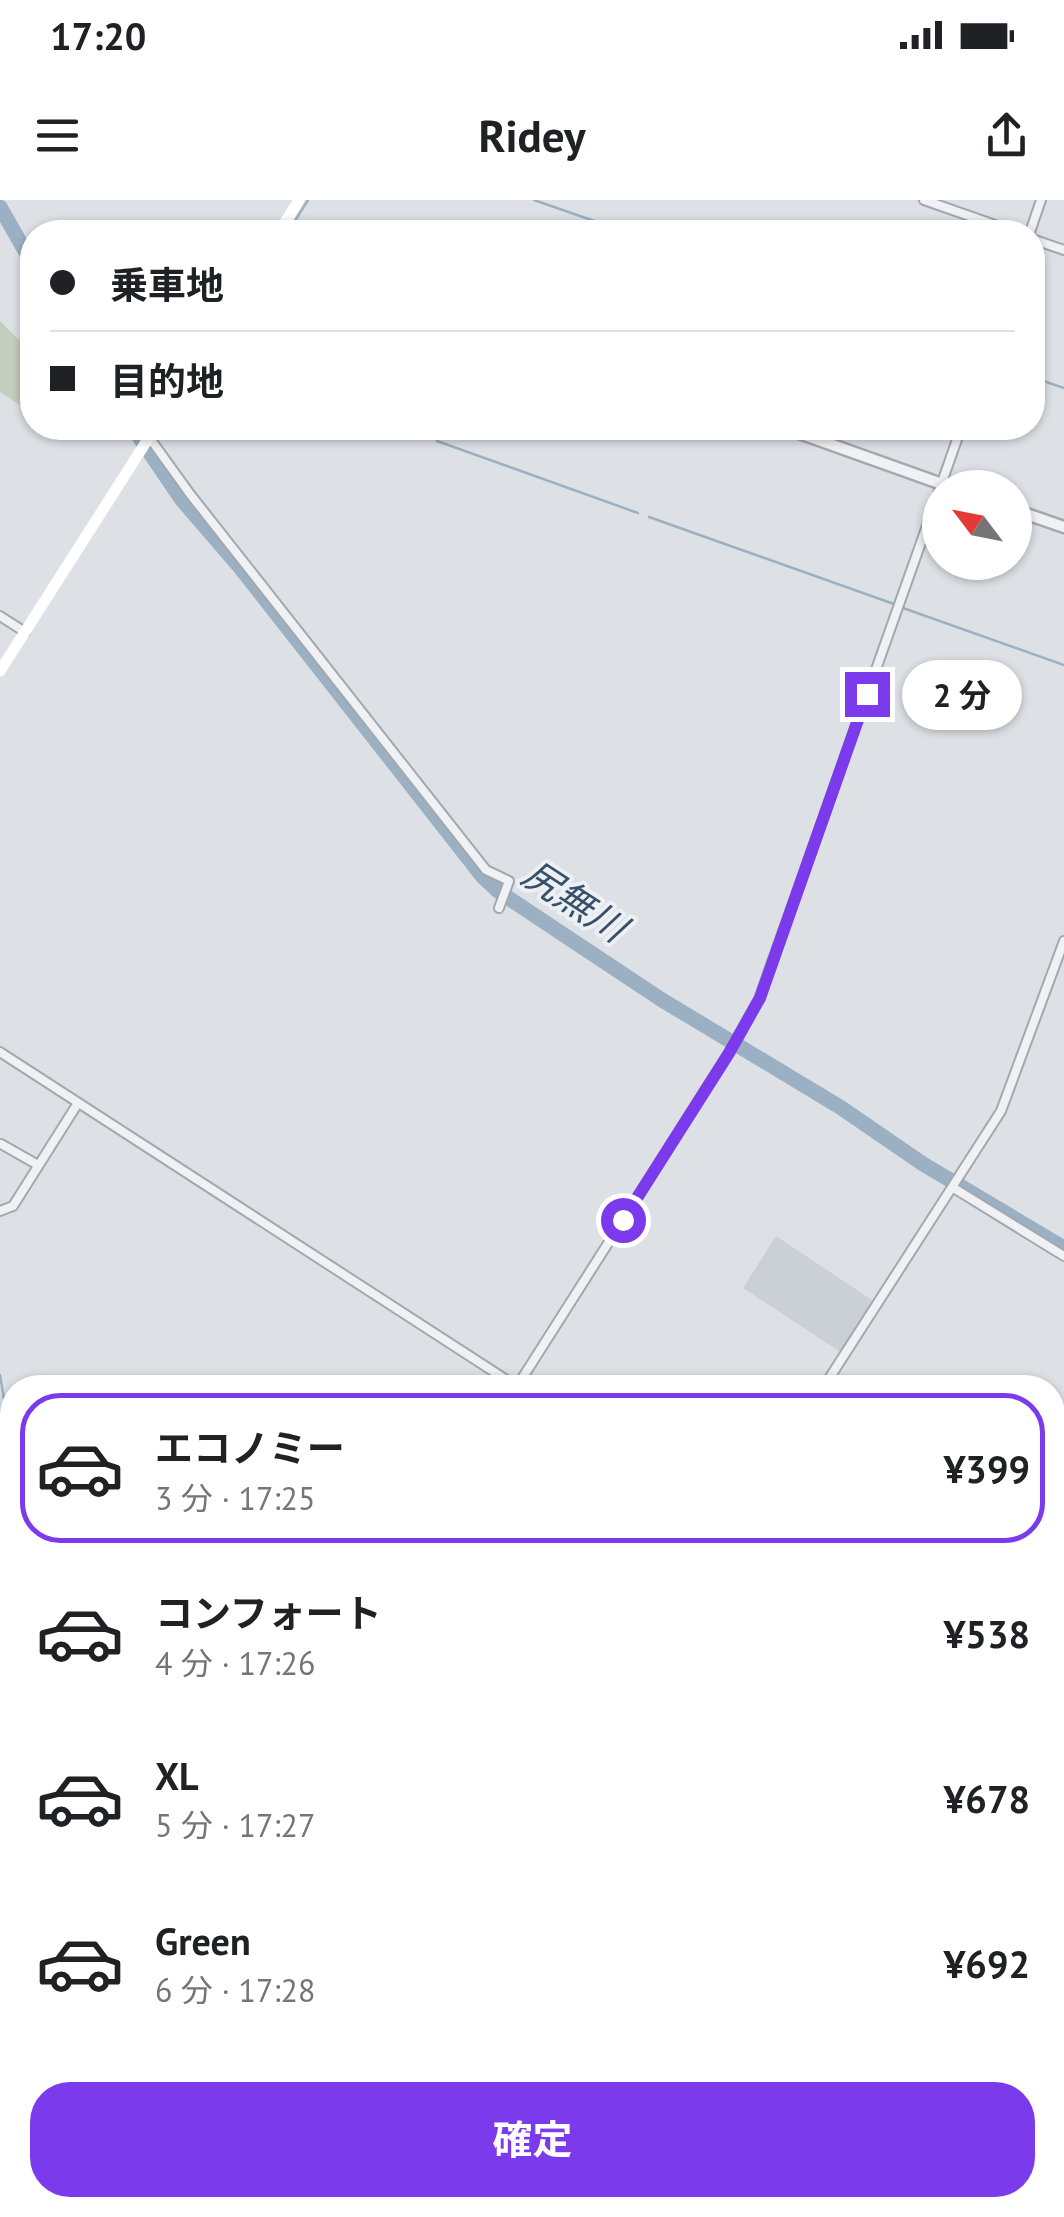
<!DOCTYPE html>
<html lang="ja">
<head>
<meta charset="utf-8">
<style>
  body { margin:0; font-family:"PT Sans","Noto Sans JP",sans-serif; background:#f6f6f6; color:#202124; height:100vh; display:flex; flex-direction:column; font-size:38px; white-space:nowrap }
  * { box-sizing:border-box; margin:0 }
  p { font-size:32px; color:#757577 }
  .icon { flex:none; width:55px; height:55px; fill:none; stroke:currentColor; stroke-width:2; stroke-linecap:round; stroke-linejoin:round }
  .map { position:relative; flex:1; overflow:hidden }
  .panel { position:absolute; left:0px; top:1175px; width:1065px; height:842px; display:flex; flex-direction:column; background:#fff; border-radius:40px 40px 0 0; box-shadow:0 2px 8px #0004 }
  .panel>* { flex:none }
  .guide { position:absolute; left:20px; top:20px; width:1025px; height:220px; border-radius:40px; box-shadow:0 2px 8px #0004; display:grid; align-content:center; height:220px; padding:0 30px; background:#fff }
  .needle { width:65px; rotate:302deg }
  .buttons { position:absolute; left:922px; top:270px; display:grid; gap:20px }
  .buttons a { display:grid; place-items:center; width:110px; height:110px; border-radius:50%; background:#fff; box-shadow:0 2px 8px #0004; font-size:50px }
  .end { position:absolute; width:45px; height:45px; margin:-22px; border:12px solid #7c3aed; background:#fff; box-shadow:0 0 0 5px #fff }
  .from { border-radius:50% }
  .bubble { position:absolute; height:70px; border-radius:35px; background:#fff; box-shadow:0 2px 8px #0004; font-size:32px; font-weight:700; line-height:70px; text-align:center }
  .guide b { display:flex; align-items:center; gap:35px; height:95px; font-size:38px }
  .guide b+b { border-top:2px solid #e0e0e0 }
  .guide i { width:25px; height:25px; background:#202124 }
  ul { padding:18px 0 0; list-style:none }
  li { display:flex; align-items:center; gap:30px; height:150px; margin:0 20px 15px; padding:0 10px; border:5px solid transparent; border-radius:40px }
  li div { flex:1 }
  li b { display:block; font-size:38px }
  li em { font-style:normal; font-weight:700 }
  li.selected { border-color:#7c3aed }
  li>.icon { width:90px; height:90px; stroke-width:1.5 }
  .primary-button { display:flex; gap:20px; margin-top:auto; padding:20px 30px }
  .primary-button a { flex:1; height:115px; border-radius:40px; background:#7c3aed; color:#fff; font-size:40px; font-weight:700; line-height:115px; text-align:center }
  .status { display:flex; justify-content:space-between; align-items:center; height:70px; padding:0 50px; background:#fff; direction:ltr }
  .status svg { height:28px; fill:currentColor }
  header { display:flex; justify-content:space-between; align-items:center; height:130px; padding:0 30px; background:#fff; font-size:45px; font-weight:700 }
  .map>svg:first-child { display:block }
</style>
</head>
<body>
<div class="status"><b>17:20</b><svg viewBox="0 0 49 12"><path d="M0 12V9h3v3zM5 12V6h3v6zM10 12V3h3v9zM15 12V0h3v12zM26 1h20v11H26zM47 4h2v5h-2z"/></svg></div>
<header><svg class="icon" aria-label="menu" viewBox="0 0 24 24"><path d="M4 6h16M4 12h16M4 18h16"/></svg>Ridey<svg class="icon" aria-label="share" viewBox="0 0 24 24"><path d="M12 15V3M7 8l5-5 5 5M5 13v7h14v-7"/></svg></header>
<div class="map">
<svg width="1064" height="2017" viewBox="0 0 1064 2017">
  <rect width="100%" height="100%" fill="#dde1e5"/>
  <path fill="#cbd0d6" d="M776,1036l99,66 -33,51 -99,-65z"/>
  <path fill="#c4cebf" d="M0,121l32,32v60l-32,-21z"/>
  <path fill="#9bb0c2" d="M860,2005h92l6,12h-109z"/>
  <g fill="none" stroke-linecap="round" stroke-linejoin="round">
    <path stroke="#9bb0c2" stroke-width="2.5" d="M534,0l92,32
      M288,32l20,-32
      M1032,177l32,11
      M398,228l33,11
      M437,241l201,72
      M649,317l245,87
      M903,408l161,57
      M0,1175l12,72
      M0,1300l12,-15"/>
    <path stroke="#9bb0c2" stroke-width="15" d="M0,7l32,56
      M133,228l49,72 57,66 244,311 15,14 164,109 178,107 83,57 141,84"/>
    <g stroke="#a3a8ae" stroke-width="12">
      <path id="minor" d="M924,0l91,32
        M1030,32l11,-32
        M1032,39l32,11
        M149,237l41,57 296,376 23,11 -10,27
        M940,288l21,-60
        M0,416l25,16
        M0,852l519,336
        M1,944l37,21
        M952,987l112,69
        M0,1011l13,-5 65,-103
        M516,1188l213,-335 30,-54 181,-510
        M823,1188l178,-277 63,-170
        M0,1415l12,60
        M1052,1519l12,9
        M1052,1599l12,-17
        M0,1635l12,-3
        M0,1815l12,8
        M1052,1843l12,10
        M1052,1876l12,-14
        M0,1921l12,-11
        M972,2005l12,12
        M155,2017l9,-12
        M326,2017l9,-12"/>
    </g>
    <g stroke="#a3a8ae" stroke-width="15">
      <path id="tertiary" d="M785,228l168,60
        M1015,310l49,17"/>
    </g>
    <g stroke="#9ea6af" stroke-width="18">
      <path id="primary" d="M1052,1296l12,-2
        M1052,1763l12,-21
        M606,2005l2,12
        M823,2017l12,-12"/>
    </g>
    <use href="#minor" stroke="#eff1f4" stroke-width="8"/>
    <use href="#tertiary" stroke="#eff1f4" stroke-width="10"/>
    <path stroke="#fff" stroke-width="11" d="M279,32l20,-32
      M0,471l155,-243"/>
    <use href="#primary" stroke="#fff" stroke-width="12"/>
  </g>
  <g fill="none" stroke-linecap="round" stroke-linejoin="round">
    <path stroke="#7c3aed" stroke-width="12" d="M623,1020l106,-167 31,-55 107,-304"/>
  </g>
  <g text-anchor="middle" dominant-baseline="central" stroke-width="8" stroke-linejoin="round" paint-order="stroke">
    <g font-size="38" font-style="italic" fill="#375069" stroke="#eceff3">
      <text transform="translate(575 700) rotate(33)">尻無川</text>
    </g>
  </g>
</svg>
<div class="buttons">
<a><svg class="needle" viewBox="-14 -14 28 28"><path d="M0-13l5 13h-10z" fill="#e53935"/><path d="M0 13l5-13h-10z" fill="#757577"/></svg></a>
</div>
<i class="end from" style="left:623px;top:1020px"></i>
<i class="end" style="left:867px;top:494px"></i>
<div class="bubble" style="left:902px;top:460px;width:120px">2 分</div>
<div class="guide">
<b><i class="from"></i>乗車地</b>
<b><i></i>目的地</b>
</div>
<section class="panel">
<ul>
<li class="selected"><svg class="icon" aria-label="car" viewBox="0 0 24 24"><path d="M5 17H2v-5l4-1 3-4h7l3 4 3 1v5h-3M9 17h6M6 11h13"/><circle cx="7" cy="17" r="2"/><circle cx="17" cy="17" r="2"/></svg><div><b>エコノミー</b><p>3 分 · 17:25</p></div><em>¥399</em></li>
<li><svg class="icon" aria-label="car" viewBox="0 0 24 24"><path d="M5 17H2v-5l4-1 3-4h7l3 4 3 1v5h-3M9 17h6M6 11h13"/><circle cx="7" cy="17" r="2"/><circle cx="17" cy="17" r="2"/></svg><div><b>コンフォート</b><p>4 分 · 17:26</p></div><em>¥538</em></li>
<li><svg class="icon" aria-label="car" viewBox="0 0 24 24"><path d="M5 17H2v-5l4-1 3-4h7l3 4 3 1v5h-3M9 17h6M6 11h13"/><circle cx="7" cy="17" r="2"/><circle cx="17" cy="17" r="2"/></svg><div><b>XL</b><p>5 分 · 17:27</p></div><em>¥678</em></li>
<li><svg class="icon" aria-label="car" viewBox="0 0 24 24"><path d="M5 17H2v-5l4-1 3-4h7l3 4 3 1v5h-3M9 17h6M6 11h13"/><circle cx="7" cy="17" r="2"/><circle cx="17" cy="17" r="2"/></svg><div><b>Green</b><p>6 分 · 17:28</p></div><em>¥692</em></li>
</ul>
<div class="primary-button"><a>確定</a></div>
</section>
</div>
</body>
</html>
